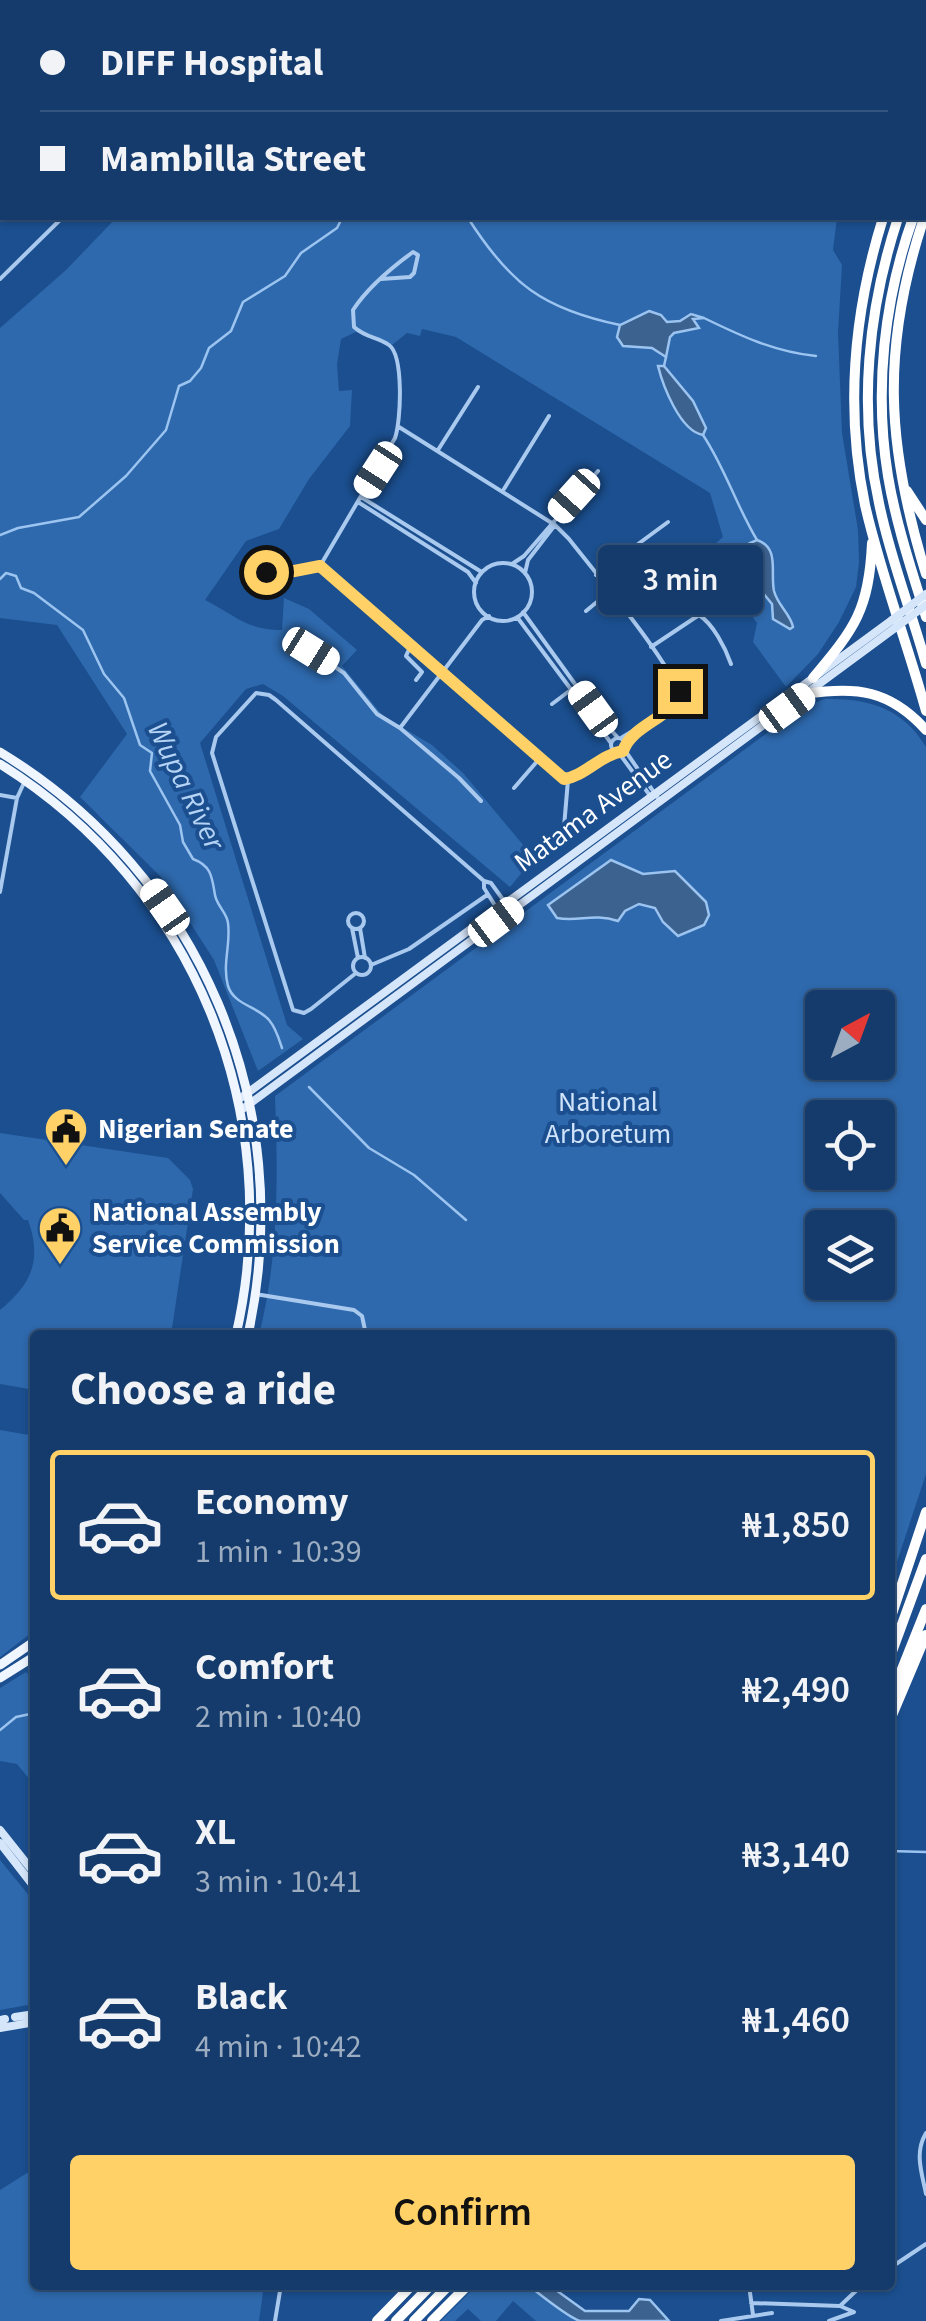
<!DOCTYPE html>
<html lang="en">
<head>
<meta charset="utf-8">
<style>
  body { margin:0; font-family:"Source Sans 3",sans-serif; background:#214673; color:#f1f3f6; height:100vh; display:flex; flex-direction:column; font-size:38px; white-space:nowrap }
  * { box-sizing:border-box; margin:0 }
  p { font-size:32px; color:#9dadc1 }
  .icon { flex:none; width:55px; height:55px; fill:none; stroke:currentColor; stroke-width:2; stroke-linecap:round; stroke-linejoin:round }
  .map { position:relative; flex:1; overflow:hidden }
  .side { position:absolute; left:30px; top:1330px; width:865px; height:960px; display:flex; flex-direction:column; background:#143b6b; border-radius:10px; box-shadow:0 2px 8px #0004,0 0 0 2px #33557e }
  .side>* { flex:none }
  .hud { position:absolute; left:0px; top:0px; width:928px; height:220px; box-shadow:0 2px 8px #0004,0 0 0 2px #33557e; display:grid; align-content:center; height:220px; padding:0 40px; background:#143b6b }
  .needle { width:65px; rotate:41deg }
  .controls { position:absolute; left:805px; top:990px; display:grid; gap:20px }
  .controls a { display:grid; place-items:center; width:90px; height:90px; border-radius:10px; background:#143b6b; box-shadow:0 2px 8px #0004,0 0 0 2px #33557e; font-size:50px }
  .end { position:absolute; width:45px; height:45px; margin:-22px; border:12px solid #ffd166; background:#111; box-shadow:0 0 0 5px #111 }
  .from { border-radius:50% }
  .bubble { position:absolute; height:70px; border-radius:10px; background:#143b6b; box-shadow:0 2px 8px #0004,0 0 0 2px #33557e; font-size:32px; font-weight:600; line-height:70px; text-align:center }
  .car { position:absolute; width:30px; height:60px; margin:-30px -15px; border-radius:12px; box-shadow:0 0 8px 2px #0007; background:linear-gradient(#fff 24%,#345 0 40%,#fff 0 76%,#345 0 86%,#fff 0) }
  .hud b { display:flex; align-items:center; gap:35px; height:95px; font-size:38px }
  .hud b+b { border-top:2px solid #33557e }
  .hud i { width:25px; height:25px; background:#f1f3f6 }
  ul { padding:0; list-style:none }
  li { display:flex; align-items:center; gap:30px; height:150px; margin:0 20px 15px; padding:0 20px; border:5px solid transparent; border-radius:10px }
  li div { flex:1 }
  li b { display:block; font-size:38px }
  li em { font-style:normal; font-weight:600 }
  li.active { border-color:#ffd166 }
  li>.icon { width:90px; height:90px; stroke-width:1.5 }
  h2 { padding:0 40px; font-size:45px; line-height:120px }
  .primary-button { display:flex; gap:20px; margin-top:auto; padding:20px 40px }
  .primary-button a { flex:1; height:115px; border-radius:10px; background:#ffd166; color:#111; font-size:40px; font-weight:600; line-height:115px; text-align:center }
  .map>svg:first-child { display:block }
</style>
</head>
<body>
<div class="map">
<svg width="926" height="2321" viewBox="0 0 926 2321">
  <rect width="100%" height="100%" fill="#1b4f8f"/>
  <path fill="#2e69ad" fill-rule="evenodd" d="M369,0h557v87l-1,-85h-560z
    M116,218h721l-4,32 9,15 -4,68 4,100 16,97 1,32 -3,25 -17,35 -21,32 -32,33 -33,-45 4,-19 -22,-31 -33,-37 21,-18 -13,-44 -254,-156 -34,-8 -2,7 -13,-3 -15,12 -32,-15 -19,9 -4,25 2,27 13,-1 -2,36 -41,53 -30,50 -33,12 -41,59c30,15 41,30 77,30l2,-32 25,11 48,41 -15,16 41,50 49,29 31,28 71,85 -24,29 -227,-191 -20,-12 -17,5 -46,54 87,282 16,14 -45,32 -44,-111 -54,-84 -80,-79 47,-63 -70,-109 -57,-7v-290l66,-58z
    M825,699c43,-1 78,9 101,48v727l-36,109v-248h-631c20,-79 19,-158 16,-239l526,-388zM822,1008h56v54h-56zM822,1118h56v54h-56zM822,1228h56v54h-56z
    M0,1133l168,25 22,22 3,9 -22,146h-136v55l-35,-6v-74c30,-25 43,-48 28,-90h-4l-24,-27z
    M0,1430l35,6v194l-35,27z
    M26,1672l9,10v104l-18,-22 -17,-3v-73z
    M0,1860l35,43v85l-5,1 3,15 -33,6z
    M35,2168v117h229l-5,36h-259v-131z
    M477,2285c14,0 36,-4 49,0 20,6 34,31 54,36h-44l-23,-20 -17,20h-15l-13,-12 -13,12h-14z"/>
  <path fill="#3c6290" stroke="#9cc4f0" stroke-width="2.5" d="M649,311l12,4 6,7 13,-1 11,-7 13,4 -11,1 6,9 -25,5 -4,4 -4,20 -14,-9 -29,-2 -6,-9 3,-12z
    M658,366h6l29,35 13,27 -3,7c-23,-4 -40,-49 -45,-69z
    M757,540c23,8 13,32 17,51 4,15 16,22 19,36l-3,2 -17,-10 -1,-15 -9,-11c-3,-21 -1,-32 -13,-50z
    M611,860l32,14 32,-3 31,31 3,13 -5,10 -26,11 -15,-14 -8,-14 -16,-4 -14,7 -7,10c-25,-8 -39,1 -61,-3l-9,-13z
    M528,2285h21l36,26h44l10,-12 11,1 19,21h-89c-10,-3 -42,-28 -52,-36z"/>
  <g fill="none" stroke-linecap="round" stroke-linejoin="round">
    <path stroke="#9cc4f0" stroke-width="2.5" d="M671,2l1,-2
      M468,218c42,66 75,91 152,107
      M704,318c37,18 71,34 112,38
      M664,366l2,-9
      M703,435c22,33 33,70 54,105
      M0,535l18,-7 61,-11 47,-41 40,-46 13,-44 11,-5 11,-13 8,-20 22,-17 12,-29 42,-26 16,-23 36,-25 5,-10
      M0,579l6,-6 10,3 5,12 13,5 49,37 21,44 20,24 16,47 12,8 -2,18 30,54 3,17 10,17c19,7 19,19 22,36 2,11 12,18 13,28 3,21 -6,41 0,63 6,19 29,20 41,34 7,8 10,19 13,28
      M309,1087l60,61 45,27 52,45
      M0,1730l16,-13 19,-4
      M890,1851l36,1"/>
    <path stroke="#a9c9ee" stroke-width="4" d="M127,0l1,2
      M174,0l1,2
      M195,2l1,-2
      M220,2l5,-2
      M274,2h4
      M0,35l2,6
      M0,178l2,-2
      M0,279l62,-61
      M399,427l156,98 14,14c21,27 108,131 110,157l-10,13 -48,29
      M438,450l40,-63
      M504,489l45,-73
      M361,497l119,74
      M358,502l110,70 8,11
      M474 592a29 29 0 1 1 58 0a29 29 0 1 1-58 0Z
      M512,564l12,-8 74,-85
      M320,566l244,213 8,-1 42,-27
      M265,572l18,1 37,-7 75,-128c6,-17 9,-82 -6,-93 -11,-8 -23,-7 -35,-18l-1,-17c15,-23 38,-42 60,-58l5,3 -4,18 -4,4 -29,2
      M525,573l3,-13 27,-35
      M596,575l72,-53
      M586,611l23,-19
      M523,612l70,97 25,29
      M517,617l94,126
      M410,647l-4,9 16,16 -6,8
      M651,647l48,-32c14,9 26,32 32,49
      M311,651l33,22 33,41 23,14
      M552,704l20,-15
      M611 745a7 7 0 1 1 14 0a7 7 0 1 1-14 0Z
      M624,749l36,52
      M619,753l32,44
      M514,788l26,-30
      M0,795l17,3
      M481,801l-22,-23 -59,-50 82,-108 7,-4
      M564,827l4,-47
      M484,881v7l12,19
      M0,892l17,-94 6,-13
      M348 921a8 8 0 1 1 16 0a8 8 0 1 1-16 0Z
      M352,928l6,30
      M360,928l5,30
      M353 966a9 9 0 1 1 18 0a9 9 0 1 1-18 0Z
      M371,965l38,-16 78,-54
      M356,973l-45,36 -7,4 -11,-3 -81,-257 4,-16 40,-44 13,2 7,5 208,181 7,2 13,18
      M255,1294l99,16 8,6 3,14
      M926,2133c-12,20 -4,40 0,61
      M890,2268l36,-24
      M749,2285l4,30
      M751,2303l89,3 14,6 -25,9
      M840,2306l22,-21
      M275,2321l6,-36
      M721,2321l51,-8"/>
    <path stroke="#d6e6fa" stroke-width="8" d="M242,1097l650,-477
      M244,1108l651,-480
      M0,1830l35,44
      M0,1843l35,45
      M15,2017l20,-3
      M0,2020l5,-1
      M0,2028l35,-6"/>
    <path stroke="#f0f6ff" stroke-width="9" d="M0,752c201,122 298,354 248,583
      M0,764c194,121 287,348 236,571
      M0,1665l35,-24
      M0,1678l35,-22"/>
    <path stroke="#fff" stroke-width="10" d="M925,123l1,-2
      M925,157l1,-2
      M925,188l1,-2
      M883,218c-29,93 -38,190 -18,287 16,70 42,137 61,206
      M898,218c-30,91 -40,190 -19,285 11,55 32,107 47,161
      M913,218c-29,81 -39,172 -25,258 8,48 24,95 38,141
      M924,218c-43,129 -38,227 2,356
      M907,491l19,29
      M813,678c42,-50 56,-68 59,-135
      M806,694c50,-8 84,-4 120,36
      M890,1620l36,-108
      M890,1657l36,-98
      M890,1699l36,-90
      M890,1720l36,-85
      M377,2321l35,-36
      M396,2321l35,-36
      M414,2321l35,-36
      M432,2321l36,-36"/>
    <path stroke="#d6e6fa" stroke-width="8" d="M892,620l34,-26
      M895,628l31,-23"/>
  </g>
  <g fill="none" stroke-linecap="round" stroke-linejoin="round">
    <path stroke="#ffd166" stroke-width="12" d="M266,572l18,1 36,-7 244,213c21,-3 36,-24 59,-28 10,-28 50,-32 57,-60"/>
  </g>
  <defs>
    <g id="civic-pin" transform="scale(2.25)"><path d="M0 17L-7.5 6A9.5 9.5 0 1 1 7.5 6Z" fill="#ffd166" stroke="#1b4f8f"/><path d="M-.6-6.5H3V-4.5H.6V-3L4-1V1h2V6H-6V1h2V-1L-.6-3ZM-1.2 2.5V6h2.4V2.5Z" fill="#111"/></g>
  </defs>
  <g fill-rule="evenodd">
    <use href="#civic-pin" x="66" y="1129"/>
    <use href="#civic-pin" x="60" y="1228"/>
  </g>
  <g text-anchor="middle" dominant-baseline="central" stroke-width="8" stroke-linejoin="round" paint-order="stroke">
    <g font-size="28" fill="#fff" stroke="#1b4f8f">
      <text transform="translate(593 811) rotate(-36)">Matama Avenue</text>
    </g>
    <g font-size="28" fill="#cfe3fa" stroke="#1b4f8f">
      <text x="608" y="1102">National<tspan x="608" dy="32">Arboretum</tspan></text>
    </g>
    <g font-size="28" font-weight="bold" fill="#fff" stroke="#1b4f8f" text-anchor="start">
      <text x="98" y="1129">Nigerian Senate</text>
      <text x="92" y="1212">National Assembly<tspan x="92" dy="32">Service Commission</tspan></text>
    </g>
    <g font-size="30" font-style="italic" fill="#b5d3f5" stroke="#1b4f8f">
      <text transform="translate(186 786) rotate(64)">Wupa River</text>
    </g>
  </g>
</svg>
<div class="controls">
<a><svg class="needle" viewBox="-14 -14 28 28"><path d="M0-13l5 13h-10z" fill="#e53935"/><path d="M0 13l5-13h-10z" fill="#9dadc1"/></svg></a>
<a><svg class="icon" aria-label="locate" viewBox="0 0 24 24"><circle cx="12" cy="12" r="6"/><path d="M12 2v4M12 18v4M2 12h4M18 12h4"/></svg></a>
<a><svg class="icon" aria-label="layers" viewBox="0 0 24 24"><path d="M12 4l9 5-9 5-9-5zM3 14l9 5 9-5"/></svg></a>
</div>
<i class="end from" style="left:266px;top:572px"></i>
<i class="end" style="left:680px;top:691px"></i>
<div class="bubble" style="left:598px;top:545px;width:165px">3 min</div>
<i class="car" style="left:378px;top:470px;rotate:213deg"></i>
<i class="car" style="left:574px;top:496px;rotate:222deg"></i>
<i class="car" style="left:311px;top:651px;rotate:122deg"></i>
<i class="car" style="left:787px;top:708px;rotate:54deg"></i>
<i class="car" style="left:593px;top:709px;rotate:324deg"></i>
<i class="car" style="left:165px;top:907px;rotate:325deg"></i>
<i class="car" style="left:496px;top:922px;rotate:53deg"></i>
<div class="hud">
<b><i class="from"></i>DIFF Hospital</b>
<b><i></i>Mambilla Street</b>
</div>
<section class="side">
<h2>Choose a ride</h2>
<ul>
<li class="active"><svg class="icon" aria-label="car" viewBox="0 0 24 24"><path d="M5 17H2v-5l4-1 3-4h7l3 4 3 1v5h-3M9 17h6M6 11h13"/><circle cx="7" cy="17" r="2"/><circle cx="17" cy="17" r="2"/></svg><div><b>Economy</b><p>1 min · 10:39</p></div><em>₦1,850</em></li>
<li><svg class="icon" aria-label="car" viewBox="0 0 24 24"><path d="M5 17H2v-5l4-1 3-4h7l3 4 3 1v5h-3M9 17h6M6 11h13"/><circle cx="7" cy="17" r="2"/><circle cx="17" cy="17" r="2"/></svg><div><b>Comfort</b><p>2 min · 10:40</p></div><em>₦2,490</em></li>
<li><svg class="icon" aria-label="car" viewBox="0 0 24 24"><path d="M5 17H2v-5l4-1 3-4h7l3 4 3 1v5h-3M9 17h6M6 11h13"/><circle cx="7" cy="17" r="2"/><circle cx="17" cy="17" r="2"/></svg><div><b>XL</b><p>3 min · 10:41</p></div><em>₦3,140</em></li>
<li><svg class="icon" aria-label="car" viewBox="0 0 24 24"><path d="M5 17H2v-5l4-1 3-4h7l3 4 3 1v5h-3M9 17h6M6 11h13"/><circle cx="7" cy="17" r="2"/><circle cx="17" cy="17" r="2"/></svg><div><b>Black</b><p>4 min · 10:42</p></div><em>₦1,460</em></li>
</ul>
<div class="primary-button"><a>Confirm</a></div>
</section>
</div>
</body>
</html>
